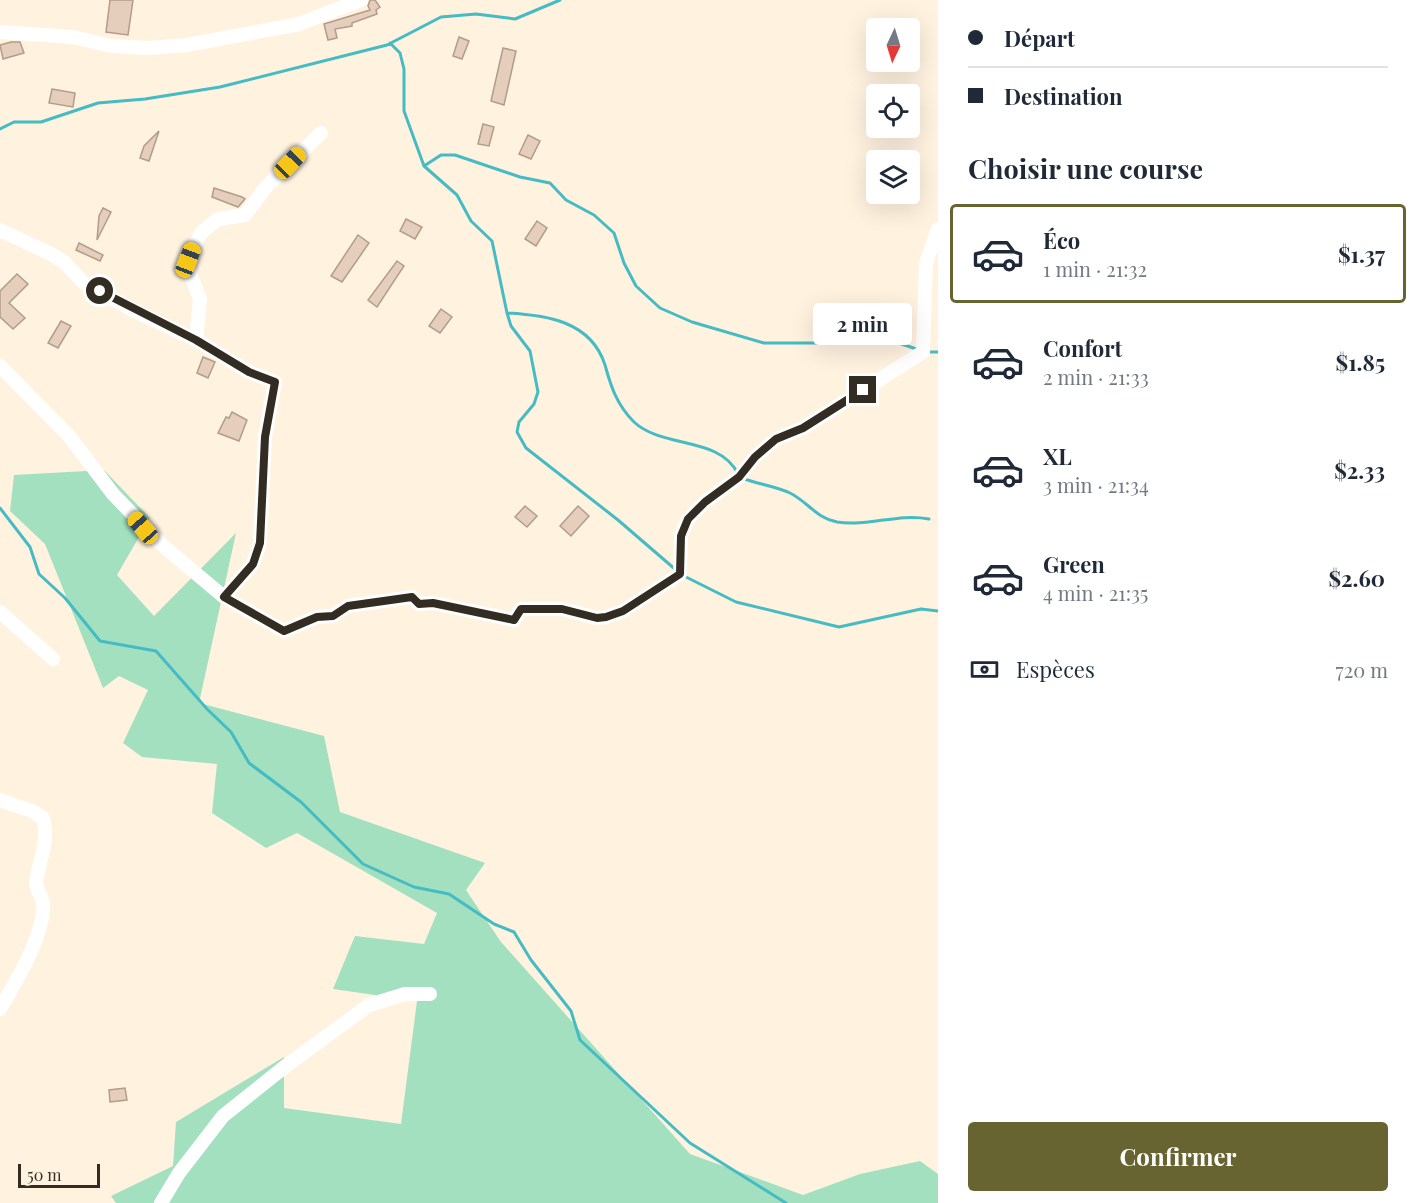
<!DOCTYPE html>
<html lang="fr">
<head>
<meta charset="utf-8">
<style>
  body { margin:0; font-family:"Playfair Display",serif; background:#f6f6f7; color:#1f2937; height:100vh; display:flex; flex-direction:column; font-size:22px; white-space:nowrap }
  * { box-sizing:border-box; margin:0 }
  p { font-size:20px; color:#747a83 }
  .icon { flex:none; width:33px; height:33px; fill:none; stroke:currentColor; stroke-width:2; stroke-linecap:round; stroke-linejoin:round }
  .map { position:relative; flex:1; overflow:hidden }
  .drawer { display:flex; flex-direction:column; background:#fff; width:480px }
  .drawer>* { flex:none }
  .hud { display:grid; align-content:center; height:132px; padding:0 30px; background:#fff }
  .needle { width:39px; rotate:184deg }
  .fabs { position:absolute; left:866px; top:18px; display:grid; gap:12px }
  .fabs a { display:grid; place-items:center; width:54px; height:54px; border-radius:6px; background:#fff; box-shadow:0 6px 24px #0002; font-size:30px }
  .scale { position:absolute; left:18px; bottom:15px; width:82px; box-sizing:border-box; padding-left:6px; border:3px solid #322c23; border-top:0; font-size:16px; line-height:21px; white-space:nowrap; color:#322c23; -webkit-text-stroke:4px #fff2df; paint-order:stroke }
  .end { position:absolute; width:27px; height:27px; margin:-14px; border:8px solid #322c23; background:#fff; box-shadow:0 0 0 3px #fff }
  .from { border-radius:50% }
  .bubble { position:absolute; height:42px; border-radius:6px; background:#fff; box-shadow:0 6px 24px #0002; font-size:20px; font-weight:700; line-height:42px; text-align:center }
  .car { position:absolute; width:18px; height:36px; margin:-18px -9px; border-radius:8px; box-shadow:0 0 4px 2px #0007; background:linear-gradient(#f5c518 24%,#345 0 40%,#f5c518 0 76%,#345 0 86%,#f5c518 0) }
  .hud b { display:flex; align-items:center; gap:21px; height:57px; font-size:22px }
  .hud b+b { border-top:2px solid #e0e1e3 }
  .hud i { width:15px; height:15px; background:#1f2937 }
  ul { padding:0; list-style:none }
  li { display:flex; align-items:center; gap:18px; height:99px; margin:0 12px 9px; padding:0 18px; border:3px solid transparent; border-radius:6px }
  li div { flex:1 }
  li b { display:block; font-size:22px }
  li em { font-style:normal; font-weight:700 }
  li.selected { border-color:#686431 }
  li>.icon { width:54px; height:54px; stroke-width:1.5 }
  h2 { padding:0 30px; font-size:27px; line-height:72px }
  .pay { display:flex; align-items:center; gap:15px; height:66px; padding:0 30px; font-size:22px }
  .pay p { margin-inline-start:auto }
  .action { display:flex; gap:12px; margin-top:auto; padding:12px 30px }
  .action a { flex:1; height:69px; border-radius:6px; background:#686431; color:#fff; font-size:24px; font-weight:700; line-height:69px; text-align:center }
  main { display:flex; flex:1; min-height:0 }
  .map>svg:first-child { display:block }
</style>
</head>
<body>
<main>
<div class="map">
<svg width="938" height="1203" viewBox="0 0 938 1203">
  <rect width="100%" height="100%" fill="#fff2df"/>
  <path fill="#a2e0c0" d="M104,470l46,48 -33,57 37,41 82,-83 -37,170 125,33 16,76 145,51 -19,27 35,52 189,212 113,41 57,-21 60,-13 18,13v29h-822l-5,-7 62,-30 3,-44 108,-65v51l117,16 16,-123 -84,-12 22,-53 69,8 13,-31 -140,-80 -31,15 -54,-35 5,-49 -75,-7 -19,-14 25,-53 -29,-14 -16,12 -58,-144 -35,-33 4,-36z"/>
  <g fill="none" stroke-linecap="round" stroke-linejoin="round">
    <path stroke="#45bbc4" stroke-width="3" d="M390,43l10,10 4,16v42l20,55 33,29 14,26 21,20 15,72 4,13 19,25 8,41 -4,12 -15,18 -2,10 9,16 92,72 58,50
      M0,129l14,-7h27l57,-19 47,-4 75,-12 167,-42 54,-28 35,-3 39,5 45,-19
      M424,166l17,-11h14l65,22 30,6 16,17 28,15 20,18 10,30 12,23 24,22 32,14 72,21h135l20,7
      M507,313c39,2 84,8 98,52 6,22 12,40 29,57 29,27 86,14 104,52
      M928,352h10
      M742,478c15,6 33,8 48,15 18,9 26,25 47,29 30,5 61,-9 92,-3
      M0,508l30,39 9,27 26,24 35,43 56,10 51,58 24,23 18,31 52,39 62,62 51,23 35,7 45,30 20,8 17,28 40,51 9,29 110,103 96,60
      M684,576l52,26 103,25 82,-18 17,2"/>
  </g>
  <path fill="#e5cebb" stroke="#b29c8a" stroke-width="1.5" d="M110,0h23l-5,35 -22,-3z
    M370,0h5l5,7 -4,3 1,4 -25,9v3l-17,3 2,9 -9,2 -4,-16 46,-14 -2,-4z
    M459,37l10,4 -7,18 -9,-3z
    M11,42h9l4,11 -21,6 -3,-14z
    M503,48l13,3 -12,54 -13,-4z
    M52,89l23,4 -2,14 -24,-4z
    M483,124l11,3 -5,19 -11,-2z
    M159,131l-10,30 -9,-3 4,-12z
    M528,135l12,6 -9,18 -12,-5z
    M214,188l28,9 3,2 -7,8 -26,-10z
    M103,208l8,4 -14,28 2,-24z
    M406,219l16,8 -7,12 -15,-8z
    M537,221l10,7 -11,18 -11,-7z
    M358,235l11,8 -27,39 -11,-6z
    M79,243l24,12 -3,6 -24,-11z
    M397,261l7,5 -27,41 -9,-7z
    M17,274l11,10 -19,19 16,15 -12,11 -13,-12v-26z
    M441,309l11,8 -12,16 -11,-7z
    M61,321l10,5 -13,22 -10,-5z
    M203,357l12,5 -7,16 -11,-5z
    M232,412l15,8 -8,21 -21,-8 8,-16 3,1z
    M525,506l12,10 -10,11 -12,-10z
    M578,506l11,10 -18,20 -11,-10z
    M125,1088l2,12 -17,2 -1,-12z"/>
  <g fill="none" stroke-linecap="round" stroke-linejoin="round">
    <path stroke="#fff" stroke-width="14" d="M0,32l73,5 38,9 38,2 38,-3 112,-21 62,-24
      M0,230l51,24 13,8 20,21 53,29 59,28 53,32 26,10 -10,55 -5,106 -7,21 -29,33
      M196,340l4,-41 -12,-31 5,-21 9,-15 16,-13 27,-4 21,-28 55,-54
      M0,366l69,70 44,58 48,50 63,53 60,34 33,-14 15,-1 16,-10 64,-9 7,7 14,-1 81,17 7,-11h41l35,9 9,-1 17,-6 57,-37 1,-38 7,-17 17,-17 34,-25 16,-20 21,-18 27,-11 120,-76 3,-89 12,-34
      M0,612l53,47
      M0,800l32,11 11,7c7,21 -4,43 -7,64 0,8 6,14 7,21 2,32 -28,80 -43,106
      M161,1203l18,-30 44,-57 64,-51 82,-60 36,-11h25"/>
  </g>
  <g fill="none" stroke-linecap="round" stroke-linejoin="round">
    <path stroke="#322c23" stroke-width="8" d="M100,291l96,49 53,32 26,10 -10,55 -5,106 -7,21 -29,33 60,34 33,-14 16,-1 15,-10 64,-9 7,7 14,-1 81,17 7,-11h41l35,9 9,-1 17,-6 57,-37 1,-38 7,-17 17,-17 34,-25 16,-20 21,-18 27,-11 60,-38"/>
  </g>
</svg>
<div class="fabs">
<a><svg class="needle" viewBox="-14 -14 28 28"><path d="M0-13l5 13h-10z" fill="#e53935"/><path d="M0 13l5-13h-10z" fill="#747a83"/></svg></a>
<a><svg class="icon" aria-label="locate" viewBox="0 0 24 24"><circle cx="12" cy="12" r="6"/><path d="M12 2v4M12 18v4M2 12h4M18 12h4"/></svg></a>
<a><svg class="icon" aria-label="layers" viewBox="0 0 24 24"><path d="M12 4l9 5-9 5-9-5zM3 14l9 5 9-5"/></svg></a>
</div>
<div class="scale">50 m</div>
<i class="end from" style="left:100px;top:291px"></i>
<i class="end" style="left:863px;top:390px"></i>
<div class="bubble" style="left:813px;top:303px;width:99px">2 min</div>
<i class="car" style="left:290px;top:163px;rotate:44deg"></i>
<i class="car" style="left:188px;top:260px;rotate:21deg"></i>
<i class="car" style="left:143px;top:528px;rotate:319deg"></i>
</div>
<section class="drawer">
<div class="hud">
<b><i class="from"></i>Départ</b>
<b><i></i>Destination</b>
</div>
<h2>Choisir une course</h2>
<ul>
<li class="selected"><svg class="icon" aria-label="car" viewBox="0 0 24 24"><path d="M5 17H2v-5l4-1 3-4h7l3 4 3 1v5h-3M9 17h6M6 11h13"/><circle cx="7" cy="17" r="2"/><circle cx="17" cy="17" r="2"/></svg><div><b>Éco</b><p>1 min · 21:32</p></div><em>$1.37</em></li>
<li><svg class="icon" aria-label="car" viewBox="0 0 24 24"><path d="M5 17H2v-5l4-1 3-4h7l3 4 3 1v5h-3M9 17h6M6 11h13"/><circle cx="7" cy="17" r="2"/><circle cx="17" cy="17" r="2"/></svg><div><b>Confort</b><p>2 min · 21:33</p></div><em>$1.85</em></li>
<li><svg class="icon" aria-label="car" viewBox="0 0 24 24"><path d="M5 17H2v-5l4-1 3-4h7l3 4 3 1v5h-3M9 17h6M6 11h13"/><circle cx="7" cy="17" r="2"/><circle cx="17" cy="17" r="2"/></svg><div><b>XL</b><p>3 min · 21:34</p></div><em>$2.33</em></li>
<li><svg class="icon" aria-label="car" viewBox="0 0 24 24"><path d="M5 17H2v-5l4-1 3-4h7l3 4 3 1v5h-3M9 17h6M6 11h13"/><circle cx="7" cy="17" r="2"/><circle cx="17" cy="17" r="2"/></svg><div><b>Green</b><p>4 min · 21:35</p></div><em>$2.60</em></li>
</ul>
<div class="pay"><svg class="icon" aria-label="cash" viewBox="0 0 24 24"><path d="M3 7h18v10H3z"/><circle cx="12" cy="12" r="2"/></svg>Espèces<p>720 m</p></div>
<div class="action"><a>Confirmer</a></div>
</section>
</main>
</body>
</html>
